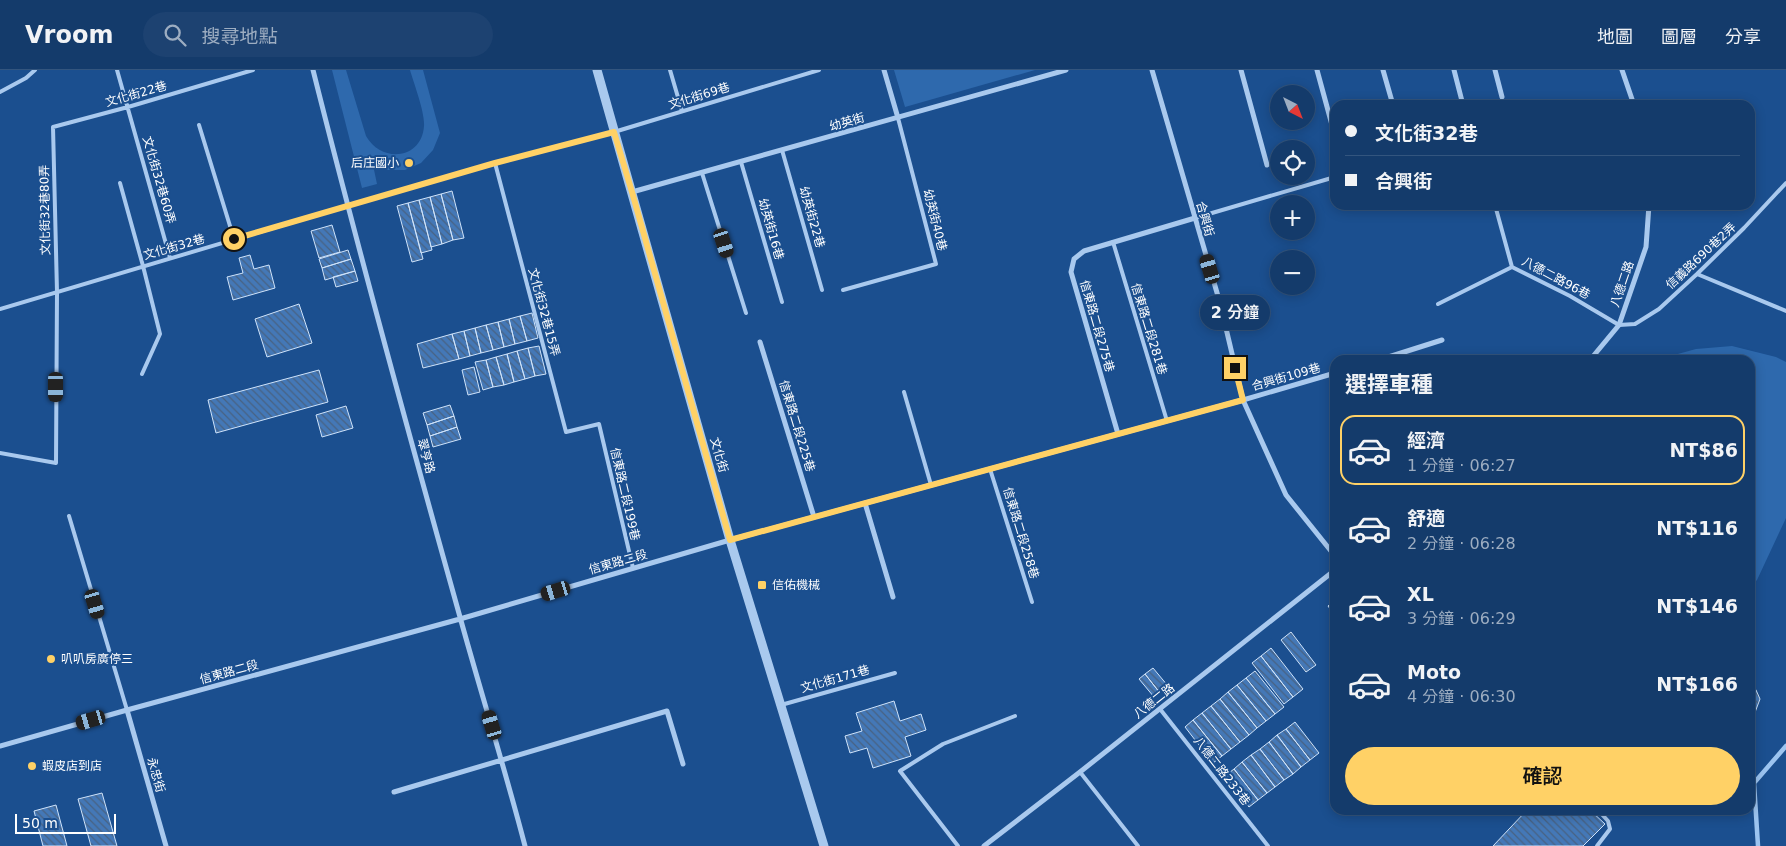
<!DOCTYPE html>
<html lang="zh-TW">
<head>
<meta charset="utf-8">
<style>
  body { margin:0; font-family:"DejaVu Sans","Noto Sans TC",sans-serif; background:#1d4271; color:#f1f3f6; height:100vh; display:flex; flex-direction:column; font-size:19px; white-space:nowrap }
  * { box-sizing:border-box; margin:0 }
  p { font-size:16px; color:#9dadc1 }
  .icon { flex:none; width:28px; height:28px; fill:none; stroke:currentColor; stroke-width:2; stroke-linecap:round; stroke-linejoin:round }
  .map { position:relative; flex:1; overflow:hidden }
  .side { position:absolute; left:1330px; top:285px; width:425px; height:460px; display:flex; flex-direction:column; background:#143b6b; border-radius:15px; box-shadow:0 2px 12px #0003,0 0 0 1px #33557e }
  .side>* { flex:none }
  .banner { position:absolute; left:1330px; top:30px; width:425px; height:110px; border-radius:15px; box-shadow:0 2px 12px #0003,0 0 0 1px #33557e; display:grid; align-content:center; height:110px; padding:0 15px; background:#143b6b }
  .needle { width:32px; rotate:138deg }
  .fabs { position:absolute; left:1270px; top:15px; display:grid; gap:10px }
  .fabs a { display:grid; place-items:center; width:45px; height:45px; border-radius:50%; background:#143b6b; box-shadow:0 2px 12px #0003,0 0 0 1px #33557e; font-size:25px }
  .scale { position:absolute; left:15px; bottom:12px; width:101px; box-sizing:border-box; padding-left:5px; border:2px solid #fff; border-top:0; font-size:14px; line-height:18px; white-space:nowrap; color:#fff; -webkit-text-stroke:4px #1b4f8f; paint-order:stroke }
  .end { position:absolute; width:22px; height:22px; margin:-11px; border:6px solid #ffd166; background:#111; box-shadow:0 0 0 2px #111 }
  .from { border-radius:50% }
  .bubble { position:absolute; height:35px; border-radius:18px; background:#143b6b; box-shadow:0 2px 12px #0003,0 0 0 1px #33557e; font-size:16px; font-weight:600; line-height:35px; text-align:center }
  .car { position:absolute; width:15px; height:30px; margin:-15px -8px; border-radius:6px; box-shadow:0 0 4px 1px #0007; background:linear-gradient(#222 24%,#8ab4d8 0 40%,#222 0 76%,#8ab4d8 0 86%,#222 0) }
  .banner b { display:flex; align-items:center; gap:18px; height:48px; font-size:19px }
  .banner b+b { border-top:1px solid #33557e }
  .banner i { width:12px; height:12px; background:#f1f3f6 }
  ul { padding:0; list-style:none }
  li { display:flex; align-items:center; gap:15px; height:70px; margin:0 10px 8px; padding:0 5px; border:2px solid transparent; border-radius:15px }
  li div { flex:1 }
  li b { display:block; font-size:19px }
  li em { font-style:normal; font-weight:600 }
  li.current { border-color:#ffd166 }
  li>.icon { width:45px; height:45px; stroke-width:1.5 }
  h2 { padding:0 15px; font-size:22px; line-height:60px }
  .action { display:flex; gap:10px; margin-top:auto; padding:10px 15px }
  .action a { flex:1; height:58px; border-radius:30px; background:#ffd166; color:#111; font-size:20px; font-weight:600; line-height:58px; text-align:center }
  header { display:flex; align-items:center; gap:30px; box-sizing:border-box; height:70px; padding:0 25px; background:#143b6b; border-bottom:1px solid #33557e }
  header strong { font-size:24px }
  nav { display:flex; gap:28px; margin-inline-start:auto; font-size:18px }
  .search { width:350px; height:45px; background:#1d4271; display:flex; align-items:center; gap:12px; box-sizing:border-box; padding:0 18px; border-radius:28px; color:#9dadc1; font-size:19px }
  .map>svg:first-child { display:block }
</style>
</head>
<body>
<header>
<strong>Vroom</strong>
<div class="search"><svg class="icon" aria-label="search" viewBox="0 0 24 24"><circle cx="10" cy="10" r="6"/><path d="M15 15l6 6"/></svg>搜尋地點</div>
<nav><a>地圖</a><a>圖層</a><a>分享</a></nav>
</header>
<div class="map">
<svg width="1786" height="776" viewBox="0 0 1786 776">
  <defs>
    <pattern id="building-back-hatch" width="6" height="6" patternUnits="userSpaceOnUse" patternTransform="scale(1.25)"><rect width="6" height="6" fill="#4478b7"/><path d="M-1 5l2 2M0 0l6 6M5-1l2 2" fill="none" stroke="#486282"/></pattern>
  </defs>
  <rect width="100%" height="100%" fill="#1b4f8f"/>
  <path fill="#2e69ad" d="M332,0h14l20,66c16,28 56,23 58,-10 1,-14 -10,-42 -14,-56h13l17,63 -7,17 -12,13 -16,7h-17l-15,-5 4,19 -15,4z
    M894,0h141l-130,37z
    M1732,276l44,11 10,5v156l-29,62 -7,7v-227h-94l40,-11z"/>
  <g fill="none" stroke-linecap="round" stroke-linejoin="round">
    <path stroke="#9cc4f0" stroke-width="4.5" d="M1758,776l-4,-63 32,-37"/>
  </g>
  <path fill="url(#building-back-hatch)" stroke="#cfe3fa" d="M452,121l12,47 -11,2 -12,-46z
    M441,124l12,46 -11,4 -12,-47z
    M430,127l12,47 -11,3 -12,-47z
    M419,130l13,50 -11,3 -13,-50z
    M408,133l15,56 -11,3 -15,-56z
    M332,155l8,27 -21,6 -8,-27z
    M348,180l3,9 -29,9 -3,-9z
    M250,185l4,14 15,-4 6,23 -42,12 -6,-23 16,-4 -4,-15z
    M351,189l4,12 -30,9 -3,-12z
    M355,201l3,10 -22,6 -3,-10z
    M299,234l13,39 -45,14 -12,-38z
    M532,243l6,25 -11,3 -7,-25z
    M520,246l7,25 -12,3 -6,-25z
    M509,249l6,25 -11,3 -6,-25z
    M498,252l6,25 -11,3 -7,-25z
    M486,255l7,25 -12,3 -6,-25z
    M475,258l6,25 -11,3 -6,-25z
    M464,261l6,25 -11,3 -7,-25z
    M452,264l7,25 -36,9 -6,-24z
    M539,276l7,28 -11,2 -7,-28z
    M528,278l7,28 -10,3 -8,-28z
    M517,281l8,28 -11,3 -7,-28z
    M507,284l7,28 -10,3 -8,-28z
    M496,287l8,28 -11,2 -7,-27z
    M486,290l7,27 -10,3 -8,-28z
    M474,297l6,25 -12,3 -6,-25z
    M319,300l9,32 -112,31 -8,-33z
    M450,335l4,11 -27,9 -4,-12z
    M346,336l7,22 -31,9 -6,-22z
    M454,346l3,11 -27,9 -3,-11z
    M457,357l4,12 -28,8 -3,-11z
    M1335,530v16l-7,-10z
    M1291,562l25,33 -10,7 -25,-32z
    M1271,578l32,41 -10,8 -32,-41z
    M1261,586l32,41 -9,7 -32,-41z
    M1153,598l15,18 -8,7 -15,-19z
    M1255,601l29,36 -9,7 -29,-36z
    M1145,604l15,19 -6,4 -15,-18z
    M1246,608l29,36 -9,7 -29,-36z
    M1750,612l6,8 4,9 -6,16 -4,3z
    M1237,615l29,36 -9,7 -29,-36z
    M1228,622l29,36 -8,7 -29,-36z
    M1220,629l29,36 -9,7 -29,-36z
    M894,631l6,20 21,-7 5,16 -21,7 6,19 -38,12 -6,-20 -17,5 -5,-17 17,-5 -6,-18z
    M1211,636l29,36 -9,7 -29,-36z
    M1202,643l29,36 -9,7 -29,-36z
    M1193,650l29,36 -9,7 -28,-36z
    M1295,652l24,31 -9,7 -24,-31z
    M1286,659l24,31 -9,7 -24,-32z
    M1277,665l24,32 -8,7 -24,-32z
    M1269,672l24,32 -9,6 -24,-31z
    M1260,679l24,31 -9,7 -24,-32z
    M1251,685l24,32 -8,6 -25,-31z
    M1242,692l25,31 -9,7 -24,-31z
    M1234,699l24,31 -9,7 -24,-31z
    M102,723l15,53h-26l-13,-47z
    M56,735l11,41h-24l-9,-35z
    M1527,740h63l15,14 -22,22h-90z"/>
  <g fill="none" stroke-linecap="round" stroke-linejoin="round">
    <path stroke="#a9c9ee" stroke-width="4" d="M117,0l53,188
      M670,0l12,41
      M0,22l26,-14 9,-8
      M199,55l35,114
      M782,80l40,140
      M741,92l41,140
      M495,93l71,269 33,-8 34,144
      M702,103l44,140
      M120,113l23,83 17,68 -18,40
      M1495,135l17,62 58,29 49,29 16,-1 24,-15 38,-35 47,-46 42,-45
      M1195,148l140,-41
      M1113,172l54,179
      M1697,204l89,37
      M843,220l93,-26 -38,-146
      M1438,234l74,-37
      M0,239l347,-103 148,-43 119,-31 205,-62
      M904,322l27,93
      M0,383l56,10 1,-171 -4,-165 75,-20 125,-37
      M990,399l42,133
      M69,446l58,194
      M781,635l114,-32
      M1160,639l108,137
      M1080,702l58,74
      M958,776l-58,-75 43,-27 72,-28
      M1597,776l13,-17 -2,-8 -10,-11"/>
    <path stroke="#a9c9ee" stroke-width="5" d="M313,0c46,183 96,365 147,547 21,76 45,152 65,229
      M884,0l14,48
      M1152,0l68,233 23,97 43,95 49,61
      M1241,0l26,95
      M1317,0l18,66
      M1383,0l10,35
      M1454,0l9,35
      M1495,0l7,27
      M1622,0l12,35
      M632,122l434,-122
      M760,272l54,175
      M1379,290l63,-20
      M1590,290l29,-35 27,-78 3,-42
      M1118,364l-47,-162 3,-13 10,-8 111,-33
      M865,433l28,94
      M127,640l39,136
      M0,676l127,-36 333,-91 270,-79 513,-140 92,-27
      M394,722l273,-81 16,53
      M984,776l96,-74 255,-202"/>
    <path stroke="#a9c9ee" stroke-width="9" d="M597,0l133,470 94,306"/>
  </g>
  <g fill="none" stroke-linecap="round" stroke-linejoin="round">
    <path stroke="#ffd166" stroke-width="6" d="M234,169l261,-76 119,-31 18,60 98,348 513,-140 -8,-32"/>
  </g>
  <g fill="#ffd166" stroke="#1b4f8f" stroke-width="2">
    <circle cx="409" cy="93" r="5"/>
    <rect x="757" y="510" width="10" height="10" rx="2.5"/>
    <circle cx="51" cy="589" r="5"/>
    <circle cx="32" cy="696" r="5"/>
  </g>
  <g text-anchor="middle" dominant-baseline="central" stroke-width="4" stroke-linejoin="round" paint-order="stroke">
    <g font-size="12" fill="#fff" stroke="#1b4f8f">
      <text transform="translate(136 24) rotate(-16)">文化街22巷</text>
      <text transform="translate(699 26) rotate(-17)">文化街69巷</text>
      <text transform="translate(847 52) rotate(-16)">幼英街</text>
      <text transform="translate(159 110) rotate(74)">文化街32巷60弄</text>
      <text transform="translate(45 140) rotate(-91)">文化街32巷80弄</text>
      <text transform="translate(812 147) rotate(74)">幼英街22巷</text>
      <text transform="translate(1205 149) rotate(74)">合興街</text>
      <text transform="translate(935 150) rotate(76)">幼英街40巷</text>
      <text transform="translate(771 159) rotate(74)">幼英街16巷</text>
      <text transform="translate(174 177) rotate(-16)">文化街32巷</text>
      <text transform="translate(1701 186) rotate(-43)">信義路690巷2弄</text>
      <text transform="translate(1556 208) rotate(28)">八德二路96巷</text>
      <text transform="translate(1622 214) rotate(-71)">八德二路</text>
      <text transform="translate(544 242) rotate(75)">文化街32巷15弄</text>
      <text transform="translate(1097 256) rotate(74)">信東路二段275巷</text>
      <text transform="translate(1149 259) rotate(73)">信東路二段281巷</text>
      <text transform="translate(1286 307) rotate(-16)">合興街109巷</text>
      <text transform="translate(797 356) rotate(73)">信東路二段225巷</text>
      <text transform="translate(719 385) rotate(74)">文化街</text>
      <text transform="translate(426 386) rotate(75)">翠亨路</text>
      <text transform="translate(625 424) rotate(77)">信東路二段199巷</text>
      <text transform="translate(1021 463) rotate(73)">信東路二段258巷</text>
      <text transform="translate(618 492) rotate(-16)">信東路二段</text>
      <text transform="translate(229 602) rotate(-15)">信東路二段</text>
      <text transform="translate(835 609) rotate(-16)">文化街171巷</text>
      <text transform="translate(1154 631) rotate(-38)">八德二路</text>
      <text transform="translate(1222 701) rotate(52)">八德二路233巷</text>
      <text transform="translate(156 705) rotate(74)">永忠街</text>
    </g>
    <g font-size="12" fill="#fff" stroke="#1b4f8f" text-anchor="start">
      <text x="399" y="93" text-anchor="end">后庄國小</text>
      <text x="772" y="515">信佑機械</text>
      <text x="61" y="589">叭叭房廣停三</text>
      <text x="42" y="696">蝦皮店到店</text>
    </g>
  </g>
</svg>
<div class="fabs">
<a><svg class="needle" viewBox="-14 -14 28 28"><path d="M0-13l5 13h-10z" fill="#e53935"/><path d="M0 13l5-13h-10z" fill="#9dadc1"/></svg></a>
<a><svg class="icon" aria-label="locate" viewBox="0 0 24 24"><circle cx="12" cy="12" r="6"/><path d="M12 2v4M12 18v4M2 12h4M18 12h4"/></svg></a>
<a>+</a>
<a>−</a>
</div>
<div class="scale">50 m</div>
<i class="end from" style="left:234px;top:169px"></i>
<i class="end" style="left:1235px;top:298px"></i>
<div class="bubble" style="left:1200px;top:225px;width:70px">2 分鐘</div>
<i class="car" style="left:724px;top:173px;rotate:162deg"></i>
<i class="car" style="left:1210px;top:199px;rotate:343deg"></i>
<i class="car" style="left:56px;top:317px;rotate:180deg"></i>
<i class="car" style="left:556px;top:521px;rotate:253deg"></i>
<i class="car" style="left:95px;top:534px;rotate:163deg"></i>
<i class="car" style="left:91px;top:650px;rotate:254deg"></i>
<i class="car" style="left:492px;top:655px;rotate:343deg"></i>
<div class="banner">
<b><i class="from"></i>文化街32巷</b>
<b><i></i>合興街</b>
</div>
<section class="side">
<h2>選擇車種</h2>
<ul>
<li class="current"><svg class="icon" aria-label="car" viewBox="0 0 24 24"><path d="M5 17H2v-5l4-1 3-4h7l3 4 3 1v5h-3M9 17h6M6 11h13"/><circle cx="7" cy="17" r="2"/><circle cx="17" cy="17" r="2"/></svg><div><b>經濟</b><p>1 分鐘 · 06:27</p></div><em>NT$86</em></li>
<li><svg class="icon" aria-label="car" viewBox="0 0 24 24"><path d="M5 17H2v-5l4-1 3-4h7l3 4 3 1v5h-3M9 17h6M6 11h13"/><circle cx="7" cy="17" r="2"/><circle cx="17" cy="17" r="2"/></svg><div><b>舒適</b><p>2 分鐘 · 06:28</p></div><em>NT$116</em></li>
<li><svg class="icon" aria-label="car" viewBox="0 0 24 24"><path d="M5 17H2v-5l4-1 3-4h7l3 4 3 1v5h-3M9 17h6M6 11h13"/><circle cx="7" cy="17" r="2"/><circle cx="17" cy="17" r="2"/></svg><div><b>XL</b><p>3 分鐘 · 06:29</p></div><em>NT$146</em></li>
<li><svg class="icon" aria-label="car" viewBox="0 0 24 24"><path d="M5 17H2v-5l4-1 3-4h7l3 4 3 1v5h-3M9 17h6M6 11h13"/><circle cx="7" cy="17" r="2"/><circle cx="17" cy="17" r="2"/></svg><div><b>Moto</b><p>4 分鐘 · 06:30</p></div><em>NT$166</em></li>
</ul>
<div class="action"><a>確認</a></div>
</section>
</div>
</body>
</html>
